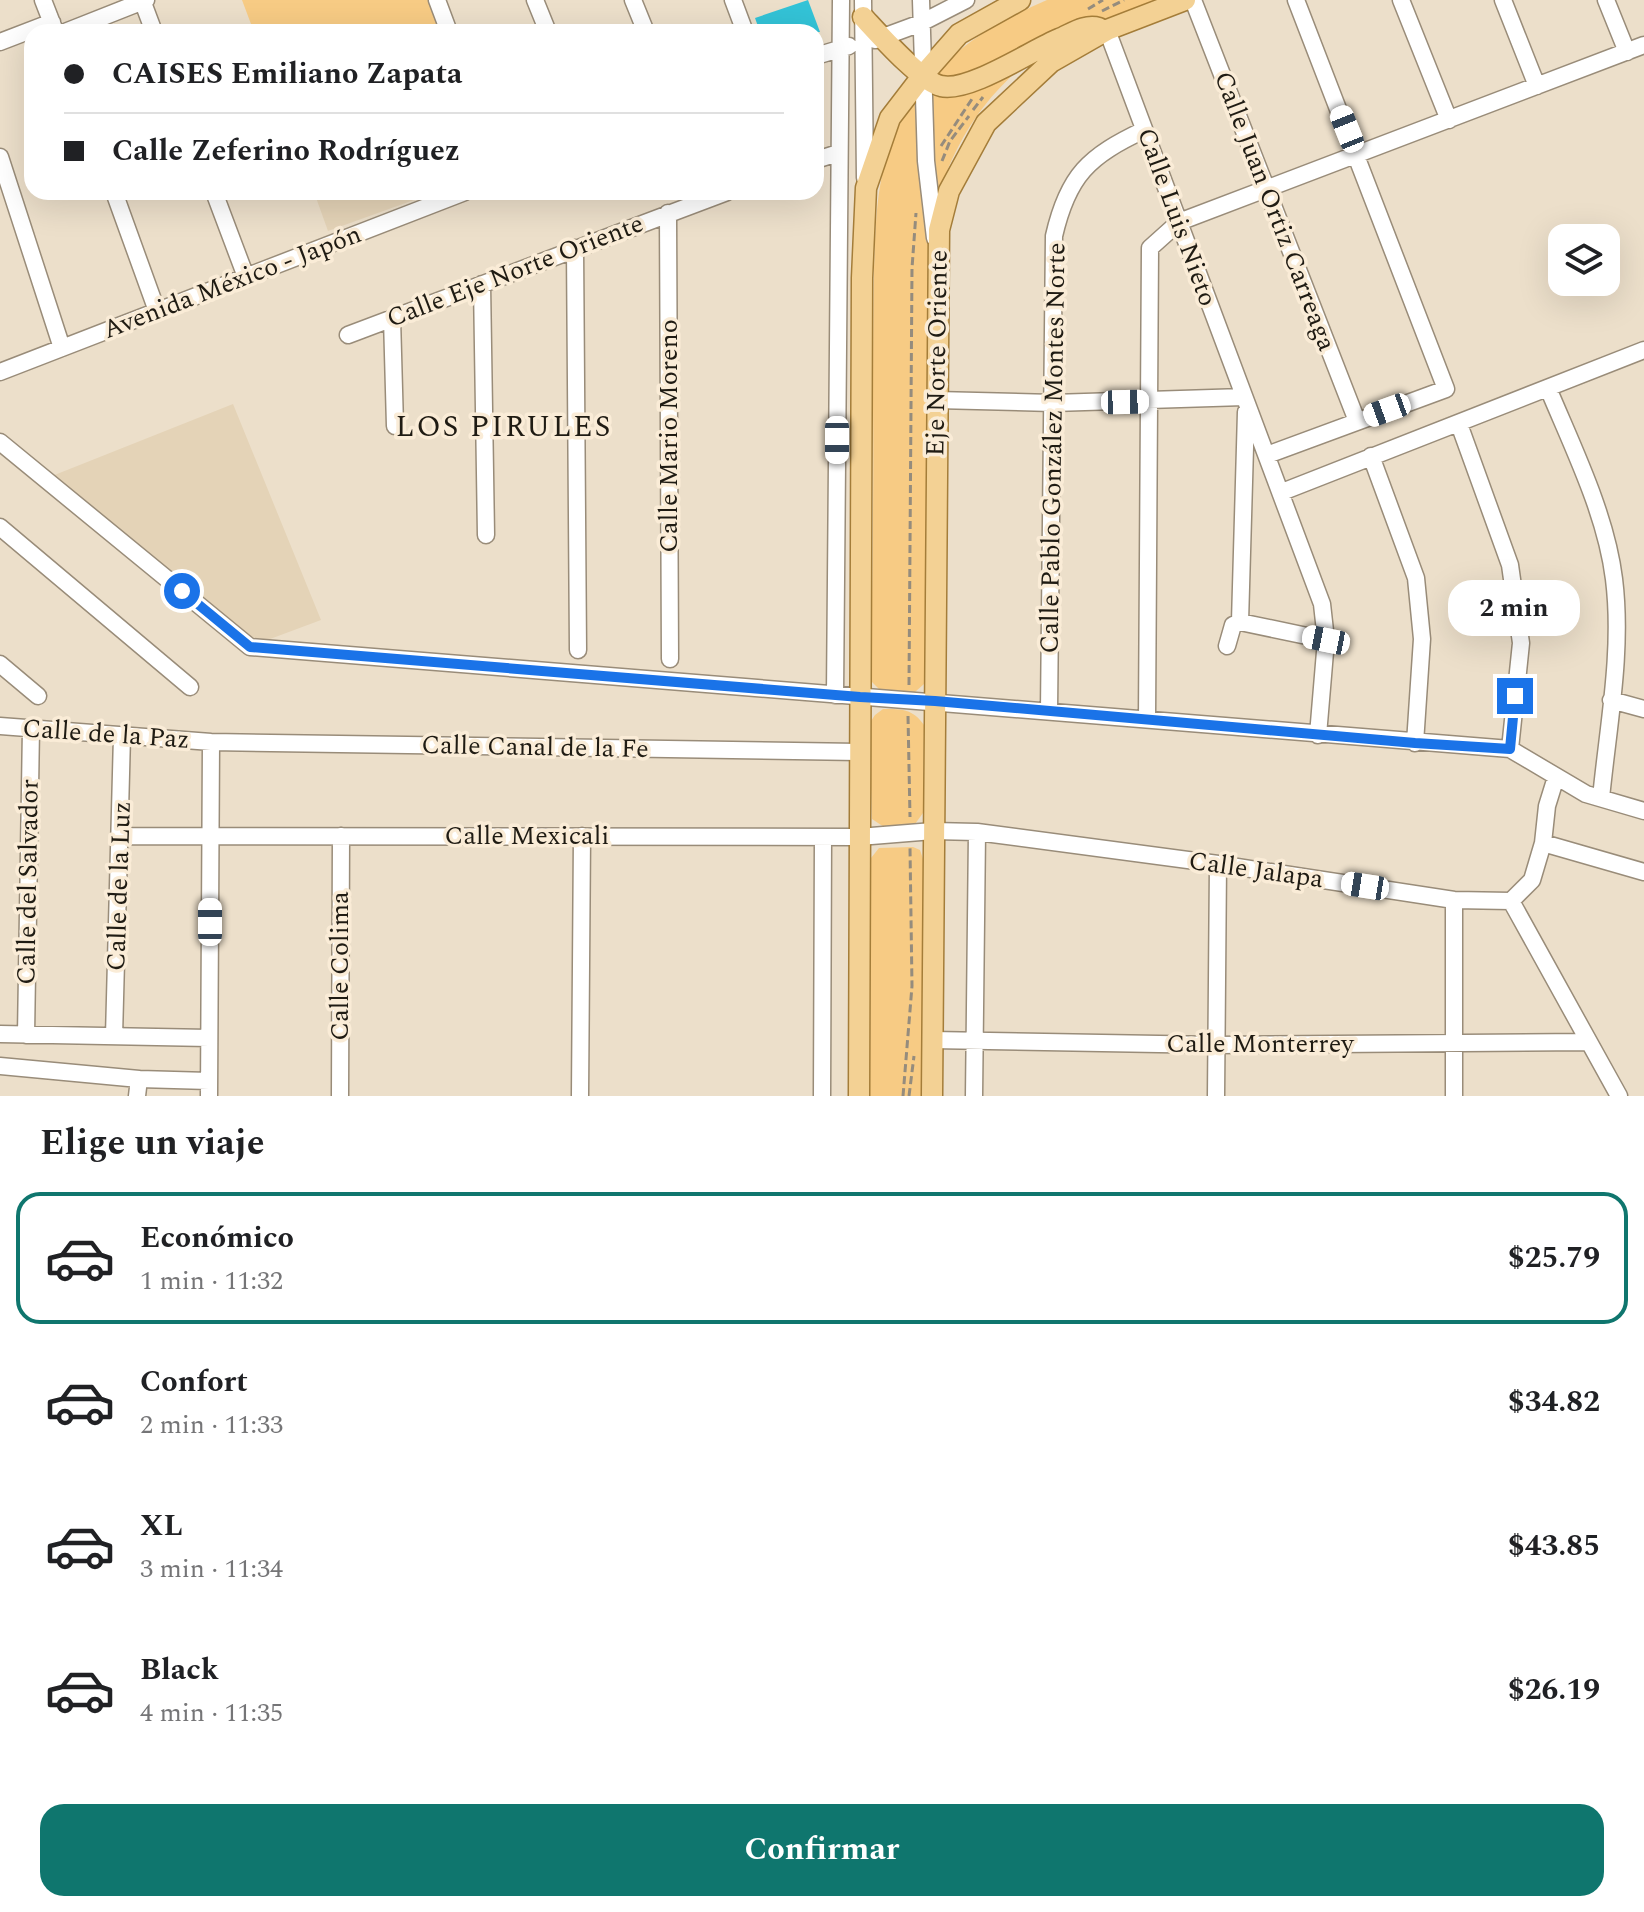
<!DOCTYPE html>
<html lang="es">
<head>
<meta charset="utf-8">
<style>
  body { margin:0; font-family:Spectral,serif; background:#f2f2f2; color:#202124; height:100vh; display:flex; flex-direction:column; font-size:30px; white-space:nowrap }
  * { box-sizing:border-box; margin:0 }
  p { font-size:26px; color:#757577 }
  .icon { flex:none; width:44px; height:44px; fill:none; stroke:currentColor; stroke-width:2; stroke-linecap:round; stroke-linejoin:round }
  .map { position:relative; height:1096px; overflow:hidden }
  .drawer { display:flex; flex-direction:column; background:#fff; flex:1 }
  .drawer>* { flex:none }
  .banner { position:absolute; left:24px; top:24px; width:800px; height:176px; border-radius:24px; box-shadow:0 8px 32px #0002; display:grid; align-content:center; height:176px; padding:0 40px; background:#fff }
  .fabs { position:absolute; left:1548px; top:224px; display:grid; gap:16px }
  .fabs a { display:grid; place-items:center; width:72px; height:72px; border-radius:16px; background:#fff; box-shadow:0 8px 32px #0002; font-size:40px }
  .end { position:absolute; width:36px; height:36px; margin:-18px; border:10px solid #1a73e8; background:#fff; box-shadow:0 0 0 4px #fff }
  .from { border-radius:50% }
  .bubble { position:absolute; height:56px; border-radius:24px; background:#fff; box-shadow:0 8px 32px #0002; font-size:26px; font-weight:700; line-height:56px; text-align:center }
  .car { position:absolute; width:24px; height:48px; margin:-24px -12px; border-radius:10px; box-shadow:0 0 6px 2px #0007; background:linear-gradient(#fff 24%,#345 0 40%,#fff 0 76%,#345 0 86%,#fff 0) }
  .banner b { display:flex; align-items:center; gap:28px; height:76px; font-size:30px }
  .banner b+b { border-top:2px solid #e0e0e0 }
  .banner i { width:20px; height:20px; background:#202124 }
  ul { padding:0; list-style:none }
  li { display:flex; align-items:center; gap:24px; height:132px; margin:0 16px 12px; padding:0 24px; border:4px solid transparent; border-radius:24px }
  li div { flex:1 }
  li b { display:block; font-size:30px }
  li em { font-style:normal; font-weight:700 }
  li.current { border-color:#0f766e }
  li>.icon { width:72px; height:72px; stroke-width:1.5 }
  h2 { padding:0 40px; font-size:36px; line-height:96px }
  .button { display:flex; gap:16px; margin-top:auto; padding:16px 40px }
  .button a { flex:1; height:92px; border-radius:24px; background:#0f766e; color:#fff; font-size:32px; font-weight:700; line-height:92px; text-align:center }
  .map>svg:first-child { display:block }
</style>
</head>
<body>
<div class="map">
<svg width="1644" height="1096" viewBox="0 0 1644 1096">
  <rect width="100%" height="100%" fill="#ecdfca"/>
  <path fill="#e4d3b7" d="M314,192h122l-108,39z
    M233,404l88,216 -70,26 -199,-170z"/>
  <path fill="#f7cb84" d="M242,0h187l13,32h-188z
    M1047,0h113c-28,13 -57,25 -85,38 -12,5 -28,10 -39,18 -62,45 -97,112 -108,187l-3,430 -1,11 -9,8 -34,-1 -9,-9 -1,-8c1,-89 3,-178 2,-266 0,-47 0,-93 1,-140 2,-46 2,-93 22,-136 31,-67 85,-104 151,-132z
    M883,709c19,0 30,0 41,16l-1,88 -8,11 -31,3 -12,-8 -3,-95 6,-9z
    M913,847l7,3 4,12 -2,234h-52l1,-238 8,-10z"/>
  <path fill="#33c3d7" d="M808,0l12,32h-60l-5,-14z"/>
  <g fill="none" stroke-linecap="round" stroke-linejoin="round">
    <g stroke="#998c79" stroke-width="19">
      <path id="minor" d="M43,0l12,31
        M142,0l12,32
        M437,0l12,32
        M535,0l13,32
        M633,0l13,32
        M733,0l12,32
        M863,0l2,178
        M921,0l5,161 9,77
        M1193,0l164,421
        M1401,0l48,120
        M1503,0l34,86
        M1606,0l21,52
        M1107,30l215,574 4,36 -8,95
        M65,32l81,-32
        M875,40l46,-17 45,-23
        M0,42l52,-20
        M816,56l33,-10
        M0,157l62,191
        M816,160l22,-7
        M114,192l43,119
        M214,192l32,85
        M668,213l2,446
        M575,248l3,402
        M482,284l4,251
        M392,318l3,108
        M348,335l379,-143
        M0,372l465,-180
        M1548,388c25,60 58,126 66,191 9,72 -6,147 -13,219
        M936,400l117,3 191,-6
        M1246,412l-6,210 86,18
        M1459,424l51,141 11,78 -11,106
        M0,442l250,205 1260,102 76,45 58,17
        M1267,455l179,-66 -150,-389
        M1371,456l45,122 6,61 -7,104
        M1282,492l362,-142
        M0,527l190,160
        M1227,646l6,-21 7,-3
        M0,664l38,32
        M835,695l6,-695
        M1611,700l33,9
        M1049,711l5,-475c14,-61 35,-80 90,-106
        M1147,719l3,-471 29,-26 465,-177
        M0,726l211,16 648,10
        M121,836l738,1 74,-6 44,1 241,32 236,36 57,1 21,-21 11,-37 4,-37 9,-29
        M1543,843l101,29
        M1454,900v196
        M1511,901l108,195
        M0,1034l209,4
        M26,1035l5,-307
        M114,1036l8,-300
        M932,1040l284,5 372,-3
        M0,1066l139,13 70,2
        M137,1096l2,-17
        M209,1096l2,-354
        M340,1096l1,-260
        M580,1096l2,-260
        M822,1096l1,-259
        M974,1096l3,-264
        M1216,1096l2,-232"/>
    </g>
    <g stroke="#a47d39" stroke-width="23">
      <path id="major" d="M863,17c15,16 58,65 78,69 27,7 91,-36 118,-47 14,-6 26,-15 40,-11
        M859,1096l3,-818 4,-90 24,-70 33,-43 36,-41 61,-34
        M932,1096l7,-866 10,-39 37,-68 65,-61 56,-32 78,-30"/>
    </g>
    <path stroke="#958c7d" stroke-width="3" stroke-dasharray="8 4" stroke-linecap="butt" d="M1088,9l15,-9
      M1102,11l22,-11
      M973,110l10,-13
      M941,146l31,-47
      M942,161l8,-20 19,-25
      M909,685l3,-417 4,-55
      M908,716l2,101
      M903,1096l9,-110 -2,-138
      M909,1096l5,-40"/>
    <use href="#minor" stroke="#fff" stroke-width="16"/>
    <use href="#major" stroke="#f3d194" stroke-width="20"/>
  </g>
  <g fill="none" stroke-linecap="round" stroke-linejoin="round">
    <path stroke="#1a73e8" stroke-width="10" d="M182,591l68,56 610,50 75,4 480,42 95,6 5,-53"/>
  </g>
  <g text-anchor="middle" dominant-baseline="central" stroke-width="7" stroke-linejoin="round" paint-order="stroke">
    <g font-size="26" fill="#1f1b13" stroke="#faecd7">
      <text transform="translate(1275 211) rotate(69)">Calle Juan Ortiz Carreaga</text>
      <text transform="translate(1177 217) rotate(70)">Calle Luis Nieto</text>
      <text transform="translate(515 271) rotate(-21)">Calle Eje Norte Oriente</text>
      <text transform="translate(232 282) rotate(-21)">Avenida México - Japón</text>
      <text transform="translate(937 353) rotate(-89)">Eje Norte Oriente</text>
      <text transform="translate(669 436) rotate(-90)">Calle Mario Moreno</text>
      <text transform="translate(1053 448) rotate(-89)">Calle Pablo González Montes Norte</text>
      <text transform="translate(106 734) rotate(4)">Calle de la Paz</text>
      <text transform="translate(535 747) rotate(1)">Calle Canal de la Fe</text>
      <text x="527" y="836">Calle Mexicali</text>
      <text transform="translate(1256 870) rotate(8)">Calle Jalapa</text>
      <text transform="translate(28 882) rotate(-89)">Calle del Salvador</text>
      <text transform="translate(119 886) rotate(-88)">Calle de la Luz</text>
      <text transform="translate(340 966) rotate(-90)">Calle Colima</text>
      <text x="1260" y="1044">Calle Monterrey</text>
    </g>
    <g font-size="30" letter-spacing="2" fill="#1f1b13" stroke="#faecd7">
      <text x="504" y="427">LOS PIRULES</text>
    </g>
  </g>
</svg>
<div class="fabs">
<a><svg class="icon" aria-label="layers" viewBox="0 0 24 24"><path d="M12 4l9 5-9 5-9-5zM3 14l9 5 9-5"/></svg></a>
</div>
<i class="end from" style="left:182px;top:591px"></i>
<i class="end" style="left:1515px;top:696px"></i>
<div class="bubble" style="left:1448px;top:580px;width:132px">2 min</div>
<i class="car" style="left:1347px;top:129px;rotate:338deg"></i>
<i class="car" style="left:1125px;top:402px;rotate:89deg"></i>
<i class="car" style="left:1387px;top:410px;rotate:250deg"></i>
<i class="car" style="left:837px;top:440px;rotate:180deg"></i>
<i class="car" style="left:1326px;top:640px;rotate:281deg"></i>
<i class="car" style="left:1365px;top:886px;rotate:279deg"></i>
<i class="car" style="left:210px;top:922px;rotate:0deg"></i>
<div class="banner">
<b><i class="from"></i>CAISES Emiliano Zapata</b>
<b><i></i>Calle Zeferino Rodríguez</b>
</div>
</div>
<section class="drawer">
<h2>Elige un viaje</h2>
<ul>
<li class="current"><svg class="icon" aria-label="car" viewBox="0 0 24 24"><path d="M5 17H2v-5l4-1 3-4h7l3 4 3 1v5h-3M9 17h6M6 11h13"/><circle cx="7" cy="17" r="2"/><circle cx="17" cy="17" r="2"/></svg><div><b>Económico</b><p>1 min · 11:32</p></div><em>$25.79</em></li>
<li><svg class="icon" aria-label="car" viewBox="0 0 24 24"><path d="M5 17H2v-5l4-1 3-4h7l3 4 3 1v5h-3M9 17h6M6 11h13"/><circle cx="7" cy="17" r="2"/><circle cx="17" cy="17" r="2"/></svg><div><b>Confort</b><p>2 min · 11:33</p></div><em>$34.82</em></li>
<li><svg class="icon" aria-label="car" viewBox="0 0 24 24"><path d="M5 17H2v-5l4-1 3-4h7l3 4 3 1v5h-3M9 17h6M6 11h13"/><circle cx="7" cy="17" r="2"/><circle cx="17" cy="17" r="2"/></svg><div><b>XL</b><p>3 min · 11:34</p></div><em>$43.85</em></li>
<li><svg class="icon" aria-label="car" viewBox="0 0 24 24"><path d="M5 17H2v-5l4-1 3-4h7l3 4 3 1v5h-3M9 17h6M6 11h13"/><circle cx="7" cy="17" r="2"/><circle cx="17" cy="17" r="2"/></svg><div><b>Black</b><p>4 min · 11:35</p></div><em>$26.19</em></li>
</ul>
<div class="button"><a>Confirmar</a></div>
</section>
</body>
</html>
